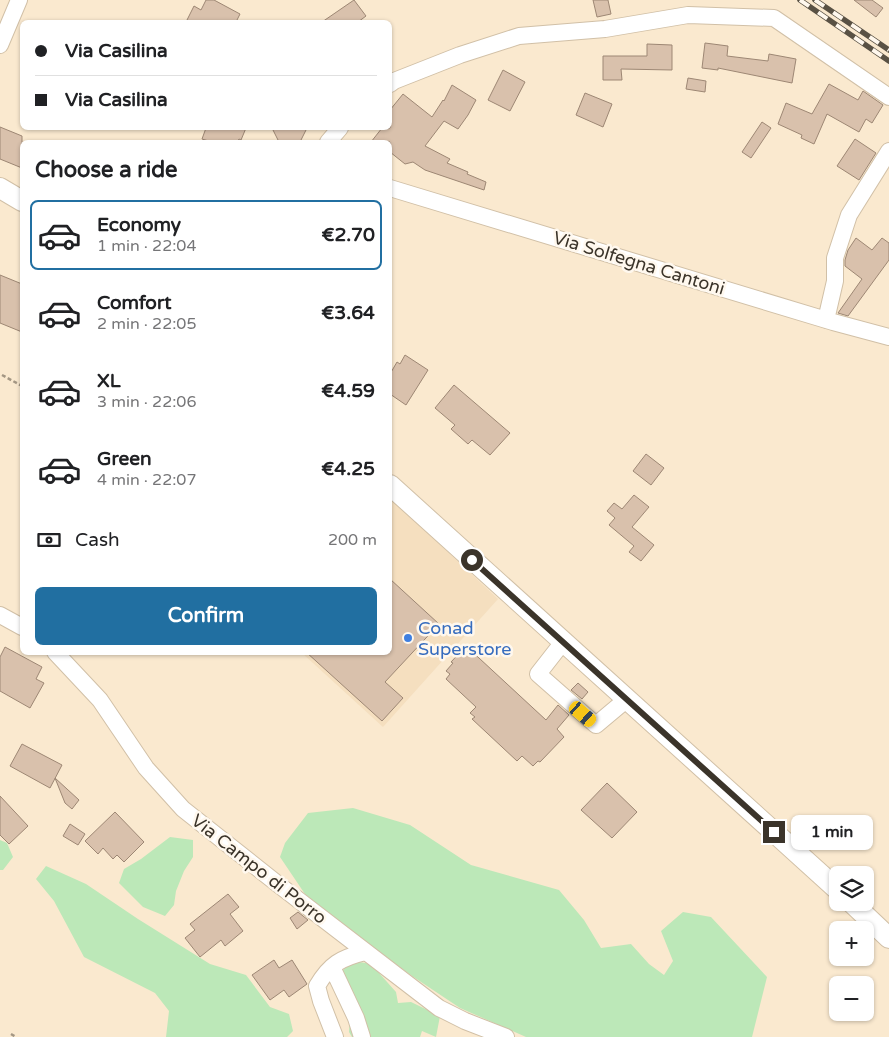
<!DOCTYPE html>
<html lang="en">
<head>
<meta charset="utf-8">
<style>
  body { margin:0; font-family:"Varela Round",sans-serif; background:#f2f2f2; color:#202124; height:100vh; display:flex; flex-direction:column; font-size:19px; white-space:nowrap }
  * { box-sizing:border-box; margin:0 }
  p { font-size:16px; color:#757577 }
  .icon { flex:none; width:28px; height:28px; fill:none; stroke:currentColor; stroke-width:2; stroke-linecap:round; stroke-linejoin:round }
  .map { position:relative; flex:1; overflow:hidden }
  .panel { position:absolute; left:20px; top:140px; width:372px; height:515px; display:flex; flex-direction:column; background:#fff; border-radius:8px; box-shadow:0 1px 4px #0004 }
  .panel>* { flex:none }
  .hud { position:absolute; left:20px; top:20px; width:372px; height:110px; border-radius:8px; box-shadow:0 1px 4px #0004; display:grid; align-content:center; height:110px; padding:0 15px; background:#fff }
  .controls { position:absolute; left:829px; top:866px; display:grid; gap:10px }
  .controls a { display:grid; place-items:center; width:45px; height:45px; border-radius:8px; background:#fff; box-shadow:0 1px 4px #0004; font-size:25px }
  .end { position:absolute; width:22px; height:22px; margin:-11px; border:6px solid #3b342a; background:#fff; box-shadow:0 0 0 2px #fff }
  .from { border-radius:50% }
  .bubble { position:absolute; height:35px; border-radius:8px; background:#fff; box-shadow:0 1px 4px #0004; font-size:16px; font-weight:700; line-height:35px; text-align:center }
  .car { position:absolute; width:15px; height:30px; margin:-15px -8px; border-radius:6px; box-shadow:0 0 4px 1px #0007; background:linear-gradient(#f5c518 24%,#345 0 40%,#f5c518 0 76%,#345 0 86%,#f5c518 0) }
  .hud b { display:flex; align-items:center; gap:18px; height:48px; font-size:19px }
  .hud b+b { border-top:1px solid #e0e0e0 }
  .hud i { width:12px; height:12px; background:#202124 }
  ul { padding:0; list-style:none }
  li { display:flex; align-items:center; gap:15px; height:70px; margin:0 10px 8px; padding:0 5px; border:2px solid transparent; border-radius:8px }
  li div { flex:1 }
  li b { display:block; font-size:19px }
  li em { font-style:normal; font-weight:700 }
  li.current { border-color:#216fa1 }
  li>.icon { width:45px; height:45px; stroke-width:1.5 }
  h2 { padding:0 15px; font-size:22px; line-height:60px }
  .pay { display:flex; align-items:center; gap:12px; height:55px; padding:0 15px; font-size:19px }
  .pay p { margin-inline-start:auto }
  .action { display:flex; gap:10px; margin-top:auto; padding:10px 15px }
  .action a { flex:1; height:58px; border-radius:8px; background:#216fa1; color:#fff; font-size:20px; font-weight:700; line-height:58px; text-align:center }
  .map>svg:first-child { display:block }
</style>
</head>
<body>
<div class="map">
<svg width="889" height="1037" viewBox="0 0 889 1037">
  <rect width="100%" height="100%" fill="#fae9cf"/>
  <path fill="#f5dfbf" d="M390,498l108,101 -115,128 -81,-74 88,-1z"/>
  <path fill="#bce8b8" d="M353,808l57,17 61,40 88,25 25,30 17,28 30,-4 18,20 15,11 9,-14 -12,-30 22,-19 28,5 56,60 -15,60h-226l-66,-29 -48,-32 -103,-76 -29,-43 5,-14 23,-30z
    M170,837l23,3v17l-9,14 -8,20 -2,14 -9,11 -22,-9 -24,-24 5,-14 17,-10z
    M0,840l7,3 6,14 -10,13h-3z
    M46,866l40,18 52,35 72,45 36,11 24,32 19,7 4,17 -6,6h-121l3,-26 -14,-18 -71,-36 -30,-56 -18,-22z
    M354,961l17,3 25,28 2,11 13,-1 29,14 -4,21 -14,-6 -2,6h-68l-3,-5 1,-15 -14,-41z"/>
  <path fill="#d9c1ac" stroke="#9d8774" d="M206,0h8l26,14 -4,8h-50l8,-16 7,4z
    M354,0l12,16 -8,6h-36z
    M593,0h15l3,14 -14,3z
    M854,0h18l11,8 -7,9z
    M705,43l23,3 -1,10 41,5 1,-7 27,5 -4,24 -74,-15v2l-16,-2z
    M647,44l25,1v25l-51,-1 1,11h-19v-24h44z
    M503,70l22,12 -15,29 -22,-11z
    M688,78l18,3 -1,11 -19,-3z
    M829,84l29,16 5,-9 20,14 -11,18 -6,-4 -7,13 -32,-18 -13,30 -13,-6 1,-3 -24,-11 8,-21 26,11z
    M452,85l24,15 -8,15 -10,14 -14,-8 -19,25 25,13 -3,4 21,9 -1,2 19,8 -2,8 -59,-20 -12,-8 -8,2 -15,-12v-10h-19l11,-14h8v-18l13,-16 29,23 11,-17 1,1z
    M585,93l27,11 -9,23 -27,-12z
    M762,122l9,6 -20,30 -9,-6z
    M0,127l22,9v32l-22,-9z
    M206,128h40l-5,12 -2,-1 -2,3h-25l-10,-3z
    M272,128h35l-7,14h-21z
    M855,139l21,14 -17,27 -22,-14z
    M856,238l16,12 10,-12 7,5v17l-41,56 -10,-3 24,-34 -17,-13v-6l3,-10z
    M0,275l22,9v48l-22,-9z
    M405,355l23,15 -22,35 -16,-11v-20l7,-12 3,2z
    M454,385l56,48 -20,22 -18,-15 -4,4 -17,-15 4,-4 -20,-17z
    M646,454l18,14 -13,17 -18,-14z
    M634,495l15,12 -17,20 22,18 -13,16 -12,-9 5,-6 -25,-21 6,-7 -8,-7 7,-8 8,6z
    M390,579l49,45 -54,58 18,16 -21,23 -76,-69h84z
    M466,646l80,74 12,-15 11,10 -12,14 7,8 -24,25 -2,-1 -5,5 -11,-10 -5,5 -45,-42 3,-2 -5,-4 6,-6 -30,-28 4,-5 -4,-3 7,-8 -2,-1z
    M5,647l37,20 -6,12 8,4 -14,25 -30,-17v-34z
    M578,683l10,9 -6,7 -11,-9z
    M22,744l40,21 -12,23 -40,-22z
    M55,778l24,22 -7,9 -7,-6z
    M607,783l30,29 -25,26 -31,-28z
    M0,796l28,30 -19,18 -9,-9z
    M115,812l29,30 -20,20 -7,-7 -4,4 -10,-11 -5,6 -13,-13z
    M70,824l15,10 -7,11 -15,-9z
    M228,894l11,13 -9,7 13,17 -18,15 -4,-6 -21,17 -15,-19 10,-8 -5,-6z
    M298,912l10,8 -11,9 -7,-11z
    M274,960l5,8 13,-8 15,24 -18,13 -5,-7 -14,10 -18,-25z"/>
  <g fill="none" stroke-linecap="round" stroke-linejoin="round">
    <g stroke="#d1c0a7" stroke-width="18">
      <path id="minor" d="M0,45l19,-45
        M390,84l4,-3 66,-26 59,-19 86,-7 83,-14 86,3 115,79
        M328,142l12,-14
        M390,188l443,134 56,15
        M826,320l9,-39v-23l14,-43 40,-64
        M0,615l22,12
        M563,642l-25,32 58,51 31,-26
        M55,652l45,48 46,68 37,41 96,76 160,123 26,13 41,16
        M332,967l24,51 6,19
        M335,1037l-14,-36 -4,-15c13,-22 24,-28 48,-34"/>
    </g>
    <g stroke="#d1c0a7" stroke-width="22">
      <path id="major" d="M0,188l22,13
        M390,485l448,405
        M851,902l38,36"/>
    </g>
    <path stroke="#a49784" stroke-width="2.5" stroke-dasharray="4 2.5" stroke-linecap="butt" d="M2,375l20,11
      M11,1034l5,3"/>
    <use href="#minor" stroke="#fff" stroke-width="16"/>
    <use href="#major" stroke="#fff" stroke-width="20"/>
    <g stroke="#595144" stroke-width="5.5">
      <path id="rail" d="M800,0l89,61
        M815,0l74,50"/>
    </g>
    <use href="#rail" stroke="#fff8ee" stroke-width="4" stroke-dasharray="11" stroke-linecap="butt"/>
  </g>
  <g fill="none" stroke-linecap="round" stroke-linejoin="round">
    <path stroke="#3b342a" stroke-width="6" d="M472,560l302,272"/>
  </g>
  <circle fill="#3f7fe0" stroke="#fff8ee" stroke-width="2" cx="408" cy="638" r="5"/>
  <g text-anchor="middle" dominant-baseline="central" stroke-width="5" stroke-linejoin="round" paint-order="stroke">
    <g font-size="18" fill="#3b342a" stroke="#fff8ee">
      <text transform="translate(639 263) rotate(17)">Via Solfegna Cantoni</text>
      <text transform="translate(259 869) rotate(38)">Via Campo di Porro</text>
    </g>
    <g font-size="18" fill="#366cbe" stroke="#fff8ee" text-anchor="start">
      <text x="418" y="628">Conad<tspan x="418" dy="21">Superstore</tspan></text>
    </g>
  </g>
</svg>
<div class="controls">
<a><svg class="icon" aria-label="layers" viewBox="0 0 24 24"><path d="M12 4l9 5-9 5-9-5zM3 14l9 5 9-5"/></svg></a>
<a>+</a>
<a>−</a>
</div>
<i class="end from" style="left:472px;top:560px"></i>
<i class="end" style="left:774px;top:832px"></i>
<div class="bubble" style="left:791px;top:815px;width:82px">1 min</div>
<i class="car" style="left:583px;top:714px;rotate:131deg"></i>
<div class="hud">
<b><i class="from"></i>Via Casilina</b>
<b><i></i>Via Casilina</b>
</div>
<section class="panel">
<h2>Choose a ride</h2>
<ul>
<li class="current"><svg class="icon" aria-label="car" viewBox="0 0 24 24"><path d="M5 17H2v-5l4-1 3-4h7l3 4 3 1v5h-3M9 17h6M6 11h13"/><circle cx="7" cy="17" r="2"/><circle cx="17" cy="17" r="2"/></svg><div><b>Economy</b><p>1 min · 22:04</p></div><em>€2.70</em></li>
<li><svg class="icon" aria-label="car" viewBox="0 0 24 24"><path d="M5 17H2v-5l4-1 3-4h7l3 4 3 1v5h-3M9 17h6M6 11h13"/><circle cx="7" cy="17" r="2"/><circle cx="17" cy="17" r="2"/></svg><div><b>Comfort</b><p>2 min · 22:05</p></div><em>€3.64</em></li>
<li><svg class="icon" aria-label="car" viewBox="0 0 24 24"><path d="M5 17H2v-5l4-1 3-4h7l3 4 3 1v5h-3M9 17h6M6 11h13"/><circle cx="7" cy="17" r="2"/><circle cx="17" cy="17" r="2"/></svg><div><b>XL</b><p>3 min · 22:06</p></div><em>€4.59</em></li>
<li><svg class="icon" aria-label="car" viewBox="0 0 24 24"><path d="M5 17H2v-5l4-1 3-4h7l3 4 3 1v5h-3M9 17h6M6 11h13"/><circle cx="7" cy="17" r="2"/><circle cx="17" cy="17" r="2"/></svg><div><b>Green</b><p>4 min · 22:07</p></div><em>€4.25</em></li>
</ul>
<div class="pay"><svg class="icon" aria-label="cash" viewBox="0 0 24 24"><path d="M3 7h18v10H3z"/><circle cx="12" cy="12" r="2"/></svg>Cash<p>200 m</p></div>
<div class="action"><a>Confirm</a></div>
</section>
</div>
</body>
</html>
